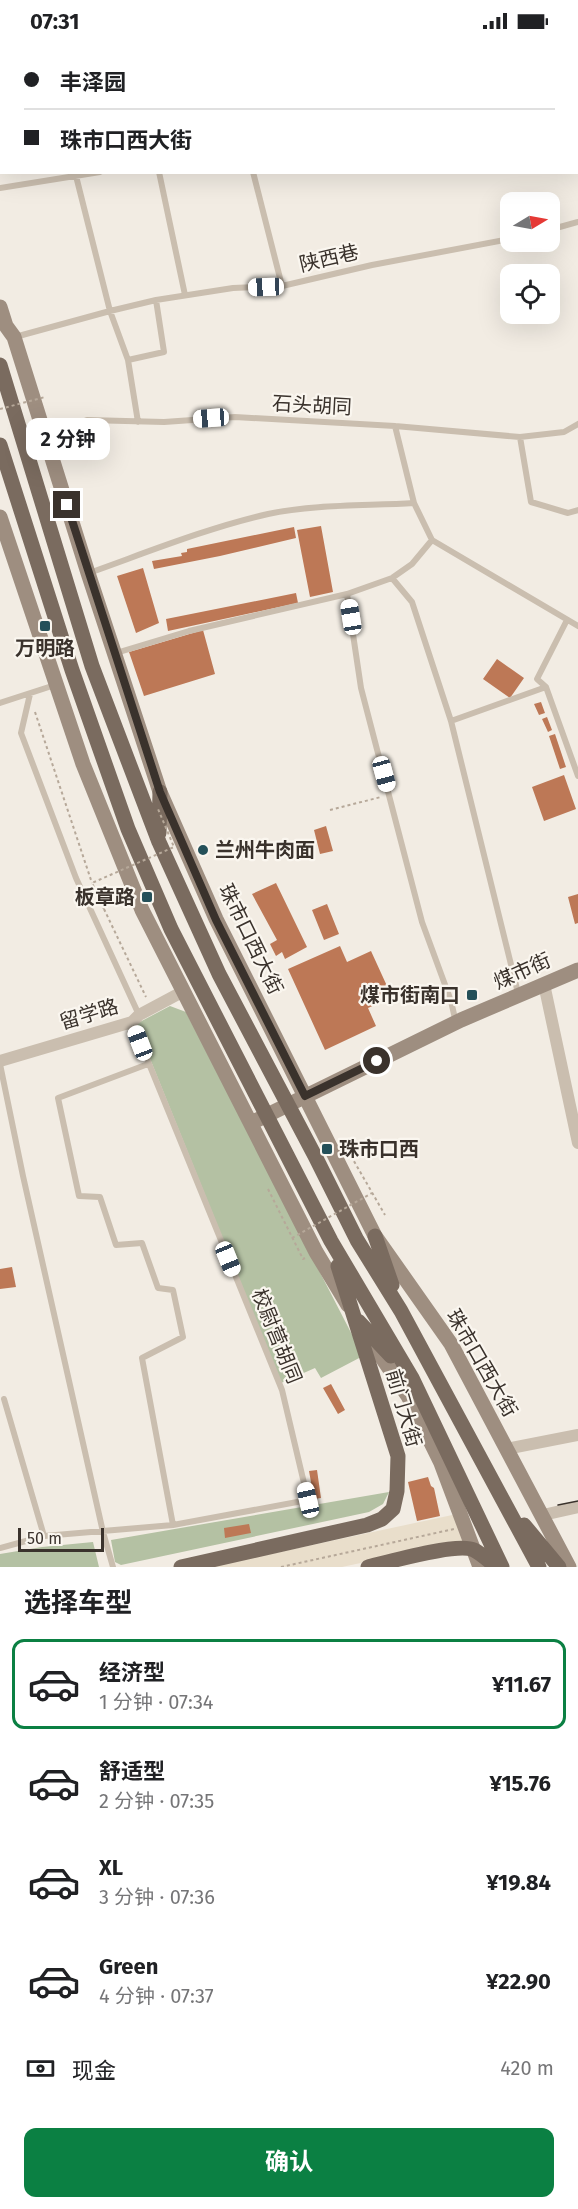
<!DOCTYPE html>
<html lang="zh">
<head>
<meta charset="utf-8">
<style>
  body { margin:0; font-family:"Fira Sans","Noto Sans SC",sans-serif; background:#f6f6f6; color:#202124; height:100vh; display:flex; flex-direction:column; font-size:22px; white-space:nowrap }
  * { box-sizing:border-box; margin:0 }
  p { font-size:20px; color:#757577 }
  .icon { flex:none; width:33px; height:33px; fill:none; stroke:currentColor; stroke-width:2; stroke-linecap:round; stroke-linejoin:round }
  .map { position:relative; height:1525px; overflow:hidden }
  .details { display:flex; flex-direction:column; background:#fff; flex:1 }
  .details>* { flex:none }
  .guide { position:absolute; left:0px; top:0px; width:579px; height:132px; box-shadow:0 6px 24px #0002; display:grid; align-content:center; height:132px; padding:0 24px; background:#fff }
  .needle { width:39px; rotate:80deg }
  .tools { position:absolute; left:500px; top:150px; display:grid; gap:12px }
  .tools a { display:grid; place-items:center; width:60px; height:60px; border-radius:12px; background:#fff; box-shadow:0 6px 24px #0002; font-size:30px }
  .scale { position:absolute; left:18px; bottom:15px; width:86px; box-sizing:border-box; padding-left:6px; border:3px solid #3a322c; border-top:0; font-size:16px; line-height:21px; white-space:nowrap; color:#3a322c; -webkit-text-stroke:4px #faf6ef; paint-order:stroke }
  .end { position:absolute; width:27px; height:27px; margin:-14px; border:8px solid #3a322c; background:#fff; box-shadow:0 0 0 3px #fff }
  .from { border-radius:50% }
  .bubble { position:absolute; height:42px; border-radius:12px; background:#fff; box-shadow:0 6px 24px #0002; font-size:20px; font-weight:700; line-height:42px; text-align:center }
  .car { position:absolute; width:18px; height:36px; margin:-18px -9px; border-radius:8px; box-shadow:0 0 4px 2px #0007; background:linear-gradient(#fff 24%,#345 0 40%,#fff 0 76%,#345 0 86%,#fff 0) }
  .guide b { display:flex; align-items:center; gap:21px; height:57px; font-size:22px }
  .guide b+b { border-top:2px solid #e0e0e0 }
  .guide i { width:15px; height:15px; background:#202124 }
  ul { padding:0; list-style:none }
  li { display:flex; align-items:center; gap:18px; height:90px; margin:0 12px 9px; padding:0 12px; border:3px solid transparent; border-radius:12px }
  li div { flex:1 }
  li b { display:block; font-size:22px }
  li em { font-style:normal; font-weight:700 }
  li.selected { border-color:#0b8043 }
  li>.icon { width:54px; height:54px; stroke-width:1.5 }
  h2 { padding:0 24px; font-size:27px; line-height:72px }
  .pay { display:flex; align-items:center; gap:15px; height:66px; padding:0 24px; font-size:22px }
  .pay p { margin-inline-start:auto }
  .primary-button { display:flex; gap:12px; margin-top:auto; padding:12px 24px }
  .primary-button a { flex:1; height:69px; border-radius:12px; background:#0b8043; color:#fff; font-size:24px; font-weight:700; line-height:69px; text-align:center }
  .status { display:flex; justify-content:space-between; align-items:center; height:42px; padding:0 30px; background:#fff; direction:ltr }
  .status svg { height:16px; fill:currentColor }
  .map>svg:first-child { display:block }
</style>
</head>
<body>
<div class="status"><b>07:31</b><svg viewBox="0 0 49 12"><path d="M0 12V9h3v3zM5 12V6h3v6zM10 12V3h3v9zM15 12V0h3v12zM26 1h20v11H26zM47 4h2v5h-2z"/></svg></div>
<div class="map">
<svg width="578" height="1525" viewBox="0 0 578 1525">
  <rect width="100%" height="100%" fill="#f2ece3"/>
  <path fill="#b4c1a3" d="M170,964l16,6 177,344 -42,22 -6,-10 -34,15 -145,-359z
    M389,1450l-6,12 -14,8 -248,53 -6,-3 -4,-22z
    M93,1500l6,25h-99v-13l42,-7z"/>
  <path fill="#e9decb" d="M457,1472l6,27 -121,26h-133z"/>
  <path fill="#bd7856" d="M321,484l12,66 -23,5 -13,-67z
    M294,485l2,11 -76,18 -66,13 -2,-8 30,-5 -1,-3 6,-1v-3z
    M143,526l16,55 -23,10 -19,-57z
    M296,551l2,10 -130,28 -2,-12z
    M203,588l12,44 -71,22 -15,-44z
    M497,617l27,19 -14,20 -27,-19z
    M541,660l4,11 -6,2 -5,-11z
    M547,675l5,13 -4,2 -6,-13z
    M555,692l11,33 -6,2 -11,-33z
    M564,733l12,34 -32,12 -12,-34z
    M326,784l7,25 -13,3 -6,-24z
    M276,841l31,64 -22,12 -3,-7 -6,4 -6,-12 7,-4 -25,-46z
    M578,852v29l-3,1 -7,-27z
    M327,862l12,30 -15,6 -12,-30z
    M340,904l7,16 24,-11 21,46 -24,11 8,18 -51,24 -37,-81z
    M12,1225l4,20 -16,2v-20z
    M331,1342l14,26 -7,4 -15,-26z
    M317,1428l4,28 -7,1 -5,-28z
    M428,1435l3,9 3,2 6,28 -23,5 -9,-39z
    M249,1482l2,9 -26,5 -1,-10z"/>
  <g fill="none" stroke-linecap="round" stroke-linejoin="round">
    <path stroke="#b6a899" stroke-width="2" stroke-dasharray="3 3" stroke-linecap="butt" d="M35,670l57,171
      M330,768l51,-13
      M104,867l42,88
      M351,1114l34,59
      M268,1147l35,70 2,-1
      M281,1525l173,-38"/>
    <path stroke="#cabeaf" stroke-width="6" d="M43,0l1,2
      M126,0l1,2
      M216,0v2
      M410,0v2
      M390,2l6,-2
      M75,130l35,139 18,49 10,62
      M159,130l26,123
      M253,130l29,114
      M0,146l100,-16
      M549,188l29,-8
      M15,295l95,-26 46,-11 77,-12 49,-2 90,-21 138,-26
      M128,318l36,-8 -8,-52
      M395,384l19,77 18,37 146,86
      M46,394l41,-16 77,2 71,-5 160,9 125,11 44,-5 14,-8
      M520,395l11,65 37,11 10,-3
      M89,531c59,-21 118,-45 179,-59 46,-10 99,-8 146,-11
      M392,536l20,24 39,119 67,272
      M347,552l14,94 61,234 29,79 5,22
      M567,578l-30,59 9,8 32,89
      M116,611l73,-22 158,-37 45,-16 20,-14 20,-24
      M30,652l-9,39 55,145 63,137
      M0,661l55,-18
      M451,679l95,-34
      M0,1022l23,112 80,356 10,35
      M148,1022l-90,34 21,98 21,1 16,48 26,-2 16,45 15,2 10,47 -41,21 31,167
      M4,1357l40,137
      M0,1506l44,-12 129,-11 135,-25 -26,-110 -150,-368"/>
    <path stroke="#cabeaf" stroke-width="12" d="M544,942l34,159
      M0,1019l132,-39 7,-7 43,-23
      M506,1407l72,-14
      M543,1473l35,-8"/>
    <path stroke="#9e8e80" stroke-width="15" d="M0,265l6,19 8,11 74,236 72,219 56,127 159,317 76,108 118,223
      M0,475l83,247 59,146 174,342 32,53
      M255,1079l206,-101 117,-50
      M370,1298l38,56 33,67 39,104"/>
    <path stroke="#7a6b5f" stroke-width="15" d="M0,323l92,301 67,176 60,132 96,182 42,84 44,71 138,256
      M0,403l72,225 56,159 43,100 160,312 81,137 90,189
      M159,791l1,-41
      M375,1194l17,49
      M358,1279l33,35
      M524,1483l35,42
      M181,1525l186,-42 15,-6 11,-10 4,-18 1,-35 -60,-190
      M368,1525c20,-5 90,-25 106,-17 8,4 16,12 23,17"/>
    <path stroke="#3a322c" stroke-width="1.5" d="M558,1463l20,-4"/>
    <path stroke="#b6a899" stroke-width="2" stroke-dasharray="3 3" stroke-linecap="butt" d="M0,367l45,-12
      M104,867l-12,-26 82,-36 -16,-38
      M292,1196l80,-45"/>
  </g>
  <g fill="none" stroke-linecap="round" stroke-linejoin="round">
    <path stroke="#3a322c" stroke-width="8" d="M67,463l93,287 56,128 89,176 72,-35"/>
  </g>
  <g fill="#245059" stroke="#faf6ef" stroke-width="2">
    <rect x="39" y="578" width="12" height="12" rx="3"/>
    <circle cx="203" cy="808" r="6"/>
    <rect x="141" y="849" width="12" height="12" rx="3"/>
    <rect x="466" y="947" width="12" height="12" rx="3"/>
    <rect x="321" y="1101" width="12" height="12" rx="3"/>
  </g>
  <g text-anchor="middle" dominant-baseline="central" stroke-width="4.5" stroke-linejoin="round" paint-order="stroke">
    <g font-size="20" fill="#3a322c" stroke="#faf6ef">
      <text transform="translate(329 216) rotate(-13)">陕西巷</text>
      <text transform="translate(312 363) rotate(3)">石头胡同</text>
      <text transform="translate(251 897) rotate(64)">珠市口西大街</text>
      <text transform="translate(522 929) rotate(-24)">煤市街</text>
      <text transform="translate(89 972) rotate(-17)">留学路</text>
      <text transform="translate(277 1294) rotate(68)">校尉营胡同</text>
      <text transform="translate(482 1321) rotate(60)">珠市口西大街</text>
      <text transform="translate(404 1366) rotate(74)">前门大街</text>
    </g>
    <g font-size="20" font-weight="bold" fill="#3a322c" stroke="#faf6ef" text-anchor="start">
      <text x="45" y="606" text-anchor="middle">万明路</text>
      <text x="215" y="808">兰州牛肉面</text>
      <text x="135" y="855" text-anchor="end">板章路</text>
      <text x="460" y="953" text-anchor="end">煤市街南口</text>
      <text x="339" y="1107">珠市口西</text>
    </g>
  </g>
</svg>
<div class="tools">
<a><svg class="needle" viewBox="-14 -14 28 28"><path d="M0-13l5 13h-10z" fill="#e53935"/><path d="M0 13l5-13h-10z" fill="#757577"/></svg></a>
<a><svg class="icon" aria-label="locate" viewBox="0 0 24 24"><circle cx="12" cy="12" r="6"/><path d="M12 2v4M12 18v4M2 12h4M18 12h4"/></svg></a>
</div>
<div class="scale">50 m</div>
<i class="end from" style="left:377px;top:1019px"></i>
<i class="end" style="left:67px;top:463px"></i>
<div class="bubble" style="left:26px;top:376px;width:84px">2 分钟</div>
<i class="car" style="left:266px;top:245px;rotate:268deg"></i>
<i class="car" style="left:211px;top:376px;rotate:266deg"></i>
<i class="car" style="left:351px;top:575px;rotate:351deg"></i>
<i class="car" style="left:384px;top:732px;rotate:165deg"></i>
<i class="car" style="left:140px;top:1001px;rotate:339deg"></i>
<i class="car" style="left:228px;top:1217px;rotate:158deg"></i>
<i class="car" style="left:308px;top:1458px;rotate:347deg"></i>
<div class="guide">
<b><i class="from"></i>丰泽园</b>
<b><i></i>珠市口西大街</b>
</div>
</div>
<section class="details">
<h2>选择车型</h2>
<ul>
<li class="selected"><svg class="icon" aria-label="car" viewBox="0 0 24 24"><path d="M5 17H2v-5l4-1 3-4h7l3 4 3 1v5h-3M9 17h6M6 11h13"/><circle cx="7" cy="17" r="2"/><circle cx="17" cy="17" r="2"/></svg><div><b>经济型</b><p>1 分钟 · 07:34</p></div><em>¥11.67</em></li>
<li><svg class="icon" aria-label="car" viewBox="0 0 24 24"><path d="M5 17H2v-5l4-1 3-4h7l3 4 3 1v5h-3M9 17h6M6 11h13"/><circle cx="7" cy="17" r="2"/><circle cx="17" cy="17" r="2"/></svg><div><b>舒适型</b><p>2 分钟 · 07:35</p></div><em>¥15.76</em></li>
<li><svg class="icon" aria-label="car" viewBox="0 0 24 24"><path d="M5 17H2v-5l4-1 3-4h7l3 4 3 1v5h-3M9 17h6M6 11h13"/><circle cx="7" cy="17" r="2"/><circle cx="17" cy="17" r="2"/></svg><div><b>XL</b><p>3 分钟 · 07:36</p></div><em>¥19.84</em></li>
<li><svg class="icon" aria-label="car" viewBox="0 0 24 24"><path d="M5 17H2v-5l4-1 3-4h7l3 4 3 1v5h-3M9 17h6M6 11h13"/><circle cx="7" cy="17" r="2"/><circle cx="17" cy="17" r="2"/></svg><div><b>Green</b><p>4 分钟 · 07:37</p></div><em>¥22.90</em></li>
</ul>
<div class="pay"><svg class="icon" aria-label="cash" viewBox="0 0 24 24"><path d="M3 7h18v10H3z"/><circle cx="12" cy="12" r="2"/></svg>现金<p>420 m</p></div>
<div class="primary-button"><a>确认</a></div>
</section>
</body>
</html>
